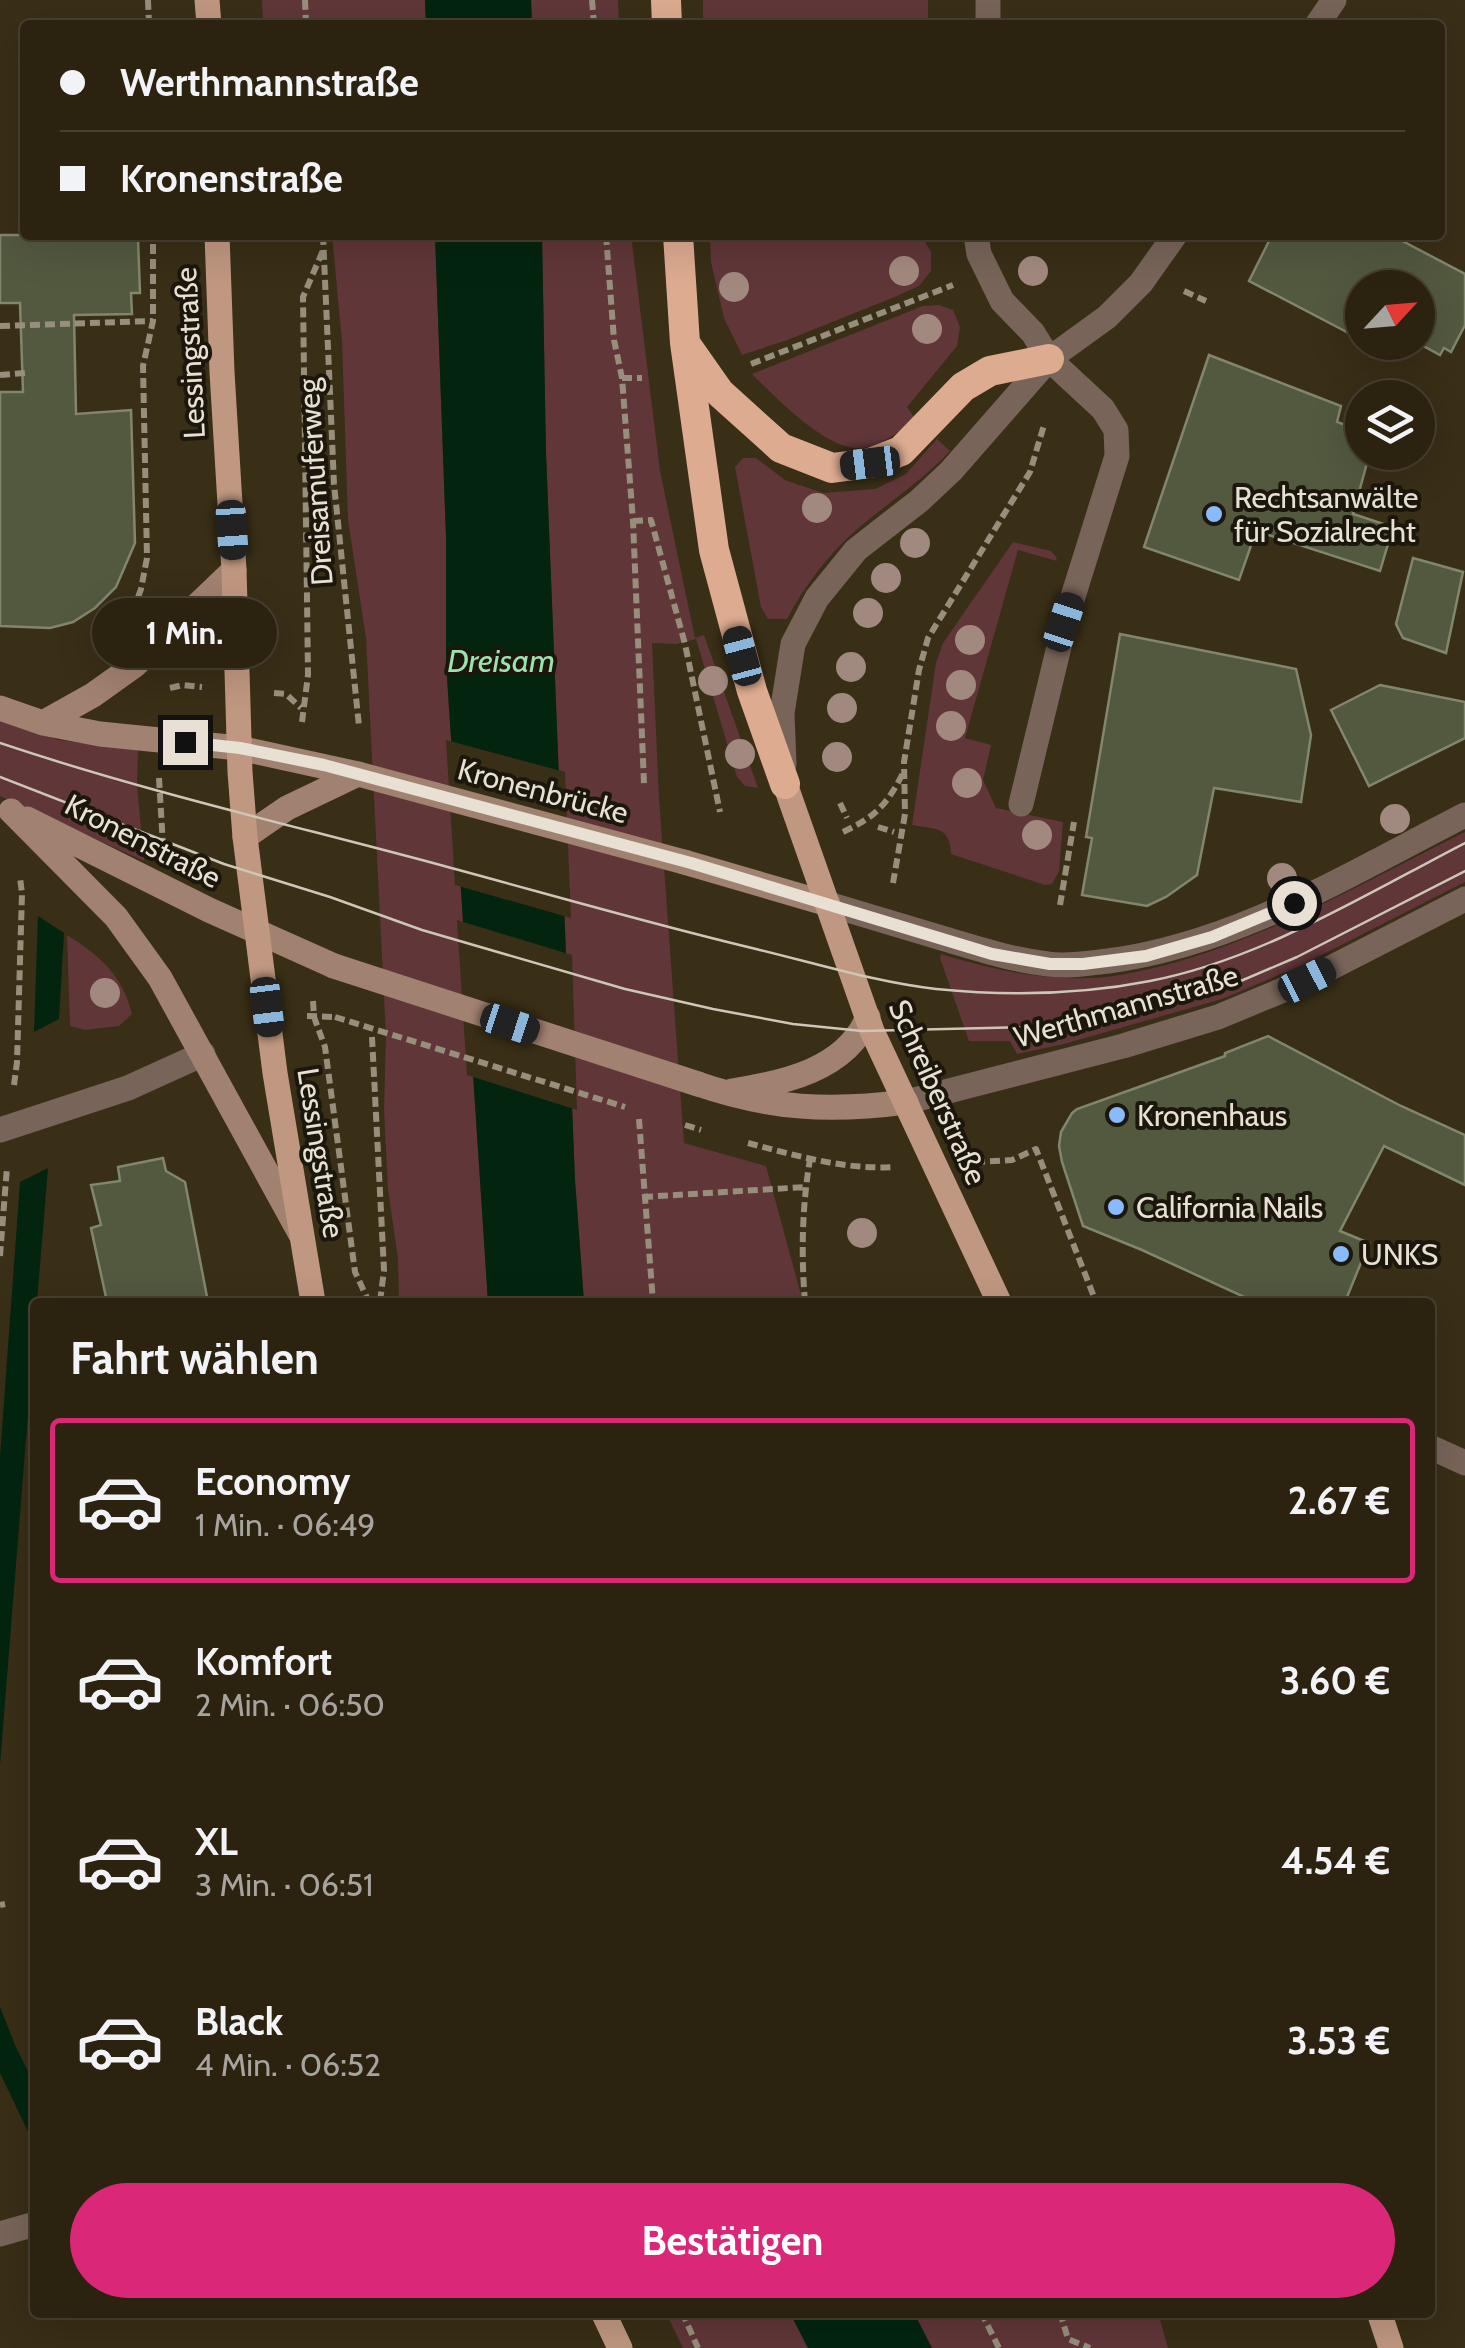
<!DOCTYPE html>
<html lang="de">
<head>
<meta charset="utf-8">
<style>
  body { margin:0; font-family:Cabin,sans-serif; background:#372f1e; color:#f1f3f6; height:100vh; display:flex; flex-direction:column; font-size:38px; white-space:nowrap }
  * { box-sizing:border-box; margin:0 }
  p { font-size:32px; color:#a6a49f }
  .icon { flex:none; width:55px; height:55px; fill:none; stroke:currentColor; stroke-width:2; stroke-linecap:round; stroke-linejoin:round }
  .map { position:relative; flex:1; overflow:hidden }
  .panel { position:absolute; left:30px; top:1298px; width:1405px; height:1020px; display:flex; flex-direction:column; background:#2b2210; border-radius:10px; box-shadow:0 10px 40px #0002,0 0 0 2px #473f30 }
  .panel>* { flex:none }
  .banner { position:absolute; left:20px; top:20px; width:1425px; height:220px; border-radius:10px; box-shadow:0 10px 40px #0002,0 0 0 2px #473f30; display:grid; align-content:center; height:220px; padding:0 40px; background:#2b2210 }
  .needle { width:65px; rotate:64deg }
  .controls { position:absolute; left:1345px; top:270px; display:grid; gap:20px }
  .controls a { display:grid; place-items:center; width:90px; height:90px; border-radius:50%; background:#2b2210; box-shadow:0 10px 40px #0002,0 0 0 2px #473f30; font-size:50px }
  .end { position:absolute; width:45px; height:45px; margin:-22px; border:12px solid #e8e1d3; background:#111; box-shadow:0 0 0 5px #111 }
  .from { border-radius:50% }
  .bubble { position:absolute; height:70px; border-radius:35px; background:#2b2210; box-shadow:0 10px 40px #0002,0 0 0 2px #473f30; font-size:32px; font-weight:700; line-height:70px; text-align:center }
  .car { position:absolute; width:30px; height:60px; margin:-30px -15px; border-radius:12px; box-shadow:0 0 8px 2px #0007; background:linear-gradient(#222 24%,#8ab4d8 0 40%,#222 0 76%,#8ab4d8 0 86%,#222 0) }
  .banner b { display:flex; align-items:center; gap:35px; height:95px; font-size:38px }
  .banner b+b { border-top:2px solid #473f30 }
  .banner i { width:25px; height:25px; background:#f1f3f6 }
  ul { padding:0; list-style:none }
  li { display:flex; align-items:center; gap:30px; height:165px; margin:0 20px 15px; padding:0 20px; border:5px solid transparent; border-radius:10px }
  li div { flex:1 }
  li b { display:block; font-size:38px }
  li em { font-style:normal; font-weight:700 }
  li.on { border-color:#db2777 }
  li>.icon { width:90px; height:90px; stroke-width:1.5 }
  h2 { padding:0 40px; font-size:45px; line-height:120px }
  .button { display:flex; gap:20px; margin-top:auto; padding:20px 40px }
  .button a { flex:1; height:115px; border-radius:60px; background:#db2777; color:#fff; font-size:40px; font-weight:700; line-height:115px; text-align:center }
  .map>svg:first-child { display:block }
</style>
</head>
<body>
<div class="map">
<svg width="1465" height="2348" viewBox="0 0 1465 2348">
  <rect width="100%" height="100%" fill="#392e16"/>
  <path fill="#603639" d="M262,0h163l1,25h-163z
    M531,0h87l1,25h-87z
    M703,0h225v25h-225z
    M332,235h103l11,302v125l42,640h-89l-1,-43 -10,-70 -4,-79 2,-74 -20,-398 -18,-118 -6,-179z
    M542,235h89l29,236 35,167 9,-3 54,153 -13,-2 -8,-9 -41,-138 -20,5 -24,-1 7,155 25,345 82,23 37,136h-219l-9,-122 -29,-727z
    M710,235h215v7l6,10v19l-12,15 -22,10 -107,43 -48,16 -18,-37 -13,-56z
    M939,305l14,5 7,17 -3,19 -50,61 9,13c-14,10 -37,27 -56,28 -33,3 -86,-52 -108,-74l171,-68z
    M937,439l13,12c-29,31 -64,53 -96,81 -27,24 -50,55 -67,87h-19l-7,-12 -26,-140 8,-9h13l29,22 38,13 52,-4 31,-15z
    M1013,542l38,9 5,6 1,4 -39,-11 -53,188 26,7 -8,35 13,28 67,14 -4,49 -7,13 -7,1 -94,-31c-1,-29 -16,-24 -39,-29l24,-162 7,-20z
    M0,720l59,20 79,10 -1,35 7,76 -144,-65z
    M1465,832v50l-167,85 -76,32 -158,45 -47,10 -7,-13h-41l-29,-83 1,-4c49,15 97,26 150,24 25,-1 50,-7 75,-13 105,-28 202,-85 299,-133z
    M67,935c33,21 55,39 65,79l-13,12 -34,4 -15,-4z
    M666,2313h124l18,35h-125z
    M914,2313h244l10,35h-236z"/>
  <path fill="#032510" d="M425,0h106l1,25h-106z
    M435,235h107l4,218 29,727 9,122h-96l-42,-640v-125z
    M38,916l26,17 -5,86 -25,13z
    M48,1168l-11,134h-2v24l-35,439v-308l20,-275z
    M0,2007l15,38 20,41v60l-35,-73z
    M790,2313h124l18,35h-124z"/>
  <path fill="#392e16" d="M446,740l119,32 6,146 -116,-33z
    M457,920l115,35 5,155 -110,-35z"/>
  <path fill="#53593f" stroke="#81876c" stroke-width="2.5" d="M0,235h125l1,5 12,-1 2,54h-9l1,21 -58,1 2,99 55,-4 4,133 -19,44 -21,21 -22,14 -23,6 -50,-2v-234h23l-3,-89h-20z
    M1272,235h119l74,39v51l-14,27 -7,-4 -4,7 -24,-13 2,-54h-56v52l-113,-59z
    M1367,342h39l-7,17z
    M1209,355l132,51 -4,16 25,9v21h8l-17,62 40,13 -13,44 -124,-40 -17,49 -95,-33z
    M1413,558l50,14 -17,81 -43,-15 -7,-14z
    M1120,634l176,35 15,66 -10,67 -87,-14 -17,87 -31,22 -19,9 -65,-11 10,-57 -6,-1z
    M1380,685l85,17v36l-96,48 -38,-76z
    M1268,1036l133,70 64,29v50l-81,-39 -44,85 29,12 -24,59h-90l-113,-52 -59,-24 -21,-64 -3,-16 2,-14 11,-19 5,-4 148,-53v-3z
    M163,1158l3,13 19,11 23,120h-101l-16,-74 10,-3 -10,-40 29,-4 -2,-14z"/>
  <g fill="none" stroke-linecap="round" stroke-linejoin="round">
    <path stroke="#978e7c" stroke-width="6" stroke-dasharray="10 5" stroke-linecap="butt" d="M148,0l1,25
      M305,0l1,25
      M592,0l2,25
      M323,235l11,249 25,242
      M606,235l8,105 8,38 11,143 11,263
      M1184,291l22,10
      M0,326l153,-5
      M751,364l202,-79
      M0,375l25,-2
      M622,378h20
      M633,521l18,-1 34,124 35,168
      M133,611l8,-22 6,-31 -4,-192 10,-45v-86
      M170,688l13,-3 19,2
      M274,693l12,1 15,14
      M302,722l6,-47 -5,-378 21,-49
      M159,778l4,68
      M840,803l7,15
      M878,827l16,5
      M843,832c32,-15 44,-27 60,-59
      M893,883l12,-69 -1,-52 15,-92 9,-32 102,-166 14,-47
      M1060,905l14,-83
      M313,1001l1,16 11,30 30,225 14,30
      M307,1016l28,1
      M372,1037l12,233 -4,32
      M14,1085l3,-23 5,-169 -2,-15
      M639,1119l14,183
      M748,1143c46,12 96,27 145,24
      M975,1162l37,-2 24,-11 60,153
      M643,1197l163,-10
      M0,1256l7,-89
      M805,1302c-4,-47 -3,-95 5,-143
      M0,1905l5,-1
      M682,2312l16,36
      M981,2312l18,36
      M1060,2312l8,27 22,9"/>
    <path stroke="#786459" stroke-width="25" d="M1021,804l44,-182 52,-166 -1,-26 -13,-21 -54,-50"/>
    <path stroke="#786459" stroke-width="25" d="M988,25v-25
      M1317,25l17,-25
      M976,235l3,19 23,47 31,32 16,26
      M784,764l-2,-51 11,-69 24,-46 39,-48 63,-49 32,-30 98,-112 58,-42 34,-34 34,-48
      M828,904c39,12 78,23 117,35 34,10 67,21 103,25 20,3 41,-1 60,-3 129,-17 243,-88 357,-146
      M906,1102l217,-56 95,-29 89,-37 158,-81
      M0,1130l128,-42 75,-34
      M1430,1447l35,16
      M0,2234l35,-10"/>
    <path stroke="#a18170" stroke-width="25" d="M0,708l43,15 57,11 139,14 119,26
      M43,723l50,-28 42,-30 99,-95
      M11,811l105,106 44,61 140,255
      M27,819l182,91 125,56
      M245,837l42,-29 71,-34
      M684,862l144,42
      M698,1084c73,25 132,28 208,18
      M732,1091c51,-8 114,-21 136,-74"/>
    <path stroke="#c09781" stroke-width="25" d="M207,0l2,25
      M217,235l5,137 12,198 6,202 5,65 30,236 38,229
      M785,784l87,247 127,271
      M603,2312l17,36
      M1379,2312l12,36"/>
    <path stroke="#dcab90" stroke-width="30" d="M666,0l1,25
      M678,235l7,108 29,207 38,141 33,93
      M687,346l33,47 61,55 51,20 38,-5 31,-12 62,-64 27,-16 59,-12"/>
    <path stroke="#cec6b7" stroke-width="2.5" d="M0,743c146,49 296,83 444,123 104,28 207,58 312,83 59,14 119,33 180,40 71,7 143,6 214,-8 110,-21 216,-87 315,-138
      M0,777l224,87 106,33 92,33 203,59 88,20 80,15 69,7 164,-4 131,-19 72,-22 68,-29 168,-86"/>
    <path stroke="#978e7c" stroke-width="6" stroke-dasharray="10 5" stroke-linecap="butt" d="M335,1017l290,90
      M685,1125l16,5"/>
    <path stroke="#a18170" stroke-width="25" d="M358,774l326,88
      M334,966l364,118"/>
  </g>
  <g fill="#a2897f">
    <circle cx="904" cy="271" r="15"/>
    <circle cx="1033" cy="271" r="15"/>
    <circle cx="734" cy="287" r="15"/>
    <circle cx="927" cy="329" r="15"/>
    <circle cx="817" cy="508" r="15"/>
    <circle cx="915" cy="543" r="15"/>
    <circle cx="886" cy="578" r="15"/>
    <circle cx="868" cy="613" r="15"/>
    <circle cx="970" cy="640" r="15"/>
    <circle cx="851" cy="667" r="15"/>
    <circle cx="713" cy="681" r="15"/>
    <circle cx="961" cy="685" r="15"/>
    <circle cx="842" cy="708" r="15"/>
    <circle cx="951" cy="726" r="15"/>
    <circle cx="740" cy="754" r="15"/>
    <circle cx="837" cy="757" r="15"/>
    <circle cx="967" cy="783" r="15"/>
    <circle cx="1395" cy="819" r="15"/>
    <circle cx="1037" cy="835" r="15"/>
    <circle cx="1282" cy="878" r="15"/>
    <circle cx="105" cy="993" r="15"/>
    <circle cx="862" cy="1233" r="15"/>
  </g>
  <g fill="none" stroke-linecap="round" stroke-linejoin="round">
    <path stroke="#e8e1d3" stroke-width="12" d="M185,742l55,6 84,17 367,98 301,91 58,10h33l63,-8 66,-19 82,-34"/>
  </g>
  <g fill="#89bafc" stroke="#1c170d" stroke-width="4">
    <circle cx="1214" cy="514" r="10"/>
    <circle cx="1117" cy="1115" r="10"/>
    <circle cx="1116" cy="1207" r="10"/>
    <circle cx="1341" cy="1254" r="10"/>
  </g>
  <g text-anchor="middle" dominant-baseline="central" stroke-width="8" stroke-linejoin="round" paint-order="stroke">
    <g font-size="30" fill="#e8e1d3" stroke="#1c170d">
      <text transform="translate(190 353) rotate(-93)">Lessingstraße</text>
      <text transform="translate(315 482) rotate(-94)">Dreisamuferweg</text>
      <text transform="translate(543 791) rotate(15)">Kronenbrücke</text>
      <text transform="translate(143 841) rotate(27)">Kronenstraße</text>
      <text transform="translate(1126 1006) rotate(-16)">Werthmannstraße</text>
      <text transform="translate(938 1092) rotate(66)">Schreiberstraße</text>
      <text transform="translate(321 1153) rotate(81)">Lessingstraße</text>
    </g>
    <g font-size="30" fill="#e8e1d3" stroke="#1c170d" text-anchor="start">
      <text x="1234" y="497">Rechtsanwälte<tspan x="1234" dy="34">für Sozialrecht</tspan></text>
      <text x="1137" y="1115">Kronenhaus</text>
      <text x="1136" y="1207">California Nails</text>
      <text x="1361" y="1254">UNKS</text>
    </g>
    <g font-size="32" font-style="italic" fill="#9ce2b0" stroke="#1c170d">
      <text x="501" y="660">Dreisam</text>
    </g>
  </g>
</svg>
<div class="controls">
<a><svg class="needle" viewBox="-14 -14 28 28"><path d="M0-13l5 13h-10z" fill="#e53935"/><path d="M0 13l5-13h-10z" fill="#a6a49f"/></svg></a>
<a><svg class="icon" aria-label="layers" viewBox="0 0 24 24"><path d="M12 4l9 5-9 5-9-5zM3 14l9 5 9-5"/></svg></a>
</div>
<i class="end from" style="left:1294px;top:903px"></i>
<i class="end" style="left:185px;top:742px"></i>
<div class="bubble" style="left:92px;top:598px;width:185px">1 Min.</div>
<i class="car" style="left:870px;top:463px;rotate:263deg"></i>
<i class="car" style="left:232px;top:530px;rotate:176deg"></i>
<i class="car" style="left:1064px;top:622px;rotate:18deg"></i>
<i class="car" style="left:742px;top:656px;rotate:345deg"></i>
<i class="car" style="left:1307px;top:980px;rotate:63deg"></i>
<i class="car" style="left:267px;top:1007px;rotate:173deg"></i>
<i class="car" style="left:510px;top:1024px;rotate:108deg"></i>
<div class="banner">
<b><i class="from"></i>Werthmannstraße</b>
<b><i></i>Kronenstraße</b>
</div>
<section class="panel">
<h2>Fahrt wählen</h2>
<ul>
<li class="on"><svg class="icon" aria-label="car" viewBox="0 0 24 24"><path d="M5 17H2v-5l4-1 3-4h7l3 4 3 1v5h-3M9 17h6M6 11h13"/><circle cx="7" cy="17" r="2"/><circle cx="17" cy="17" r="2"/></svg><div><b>Economy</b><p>1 Min. · 06:49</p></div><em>2.67 €</em></li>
<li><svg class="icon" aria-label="car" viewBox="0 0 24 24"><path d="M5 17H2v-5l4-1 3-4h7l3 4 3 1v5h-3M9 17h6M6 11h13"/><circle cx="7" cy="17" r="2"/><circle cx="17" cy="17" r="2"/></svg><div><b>Komfort</b><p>2 Min. · 06:50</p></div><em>3.60 €</em></li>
<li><svg class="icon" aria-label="car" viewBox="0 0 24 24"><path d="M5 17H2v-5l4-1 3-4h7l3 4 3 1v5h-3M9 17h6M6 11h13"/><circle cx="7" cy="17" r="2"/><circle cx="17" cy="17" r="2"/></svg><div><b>XL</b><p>3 Min. · 06:51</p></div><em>4.54 €</em></li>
<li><svg class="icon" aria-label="car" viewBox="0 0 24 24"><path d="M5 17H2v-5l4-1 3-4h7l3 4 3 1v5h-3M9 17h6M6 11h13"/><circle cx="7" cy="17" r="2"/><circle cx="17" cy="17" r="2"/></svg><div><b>Black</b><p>4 Min. · 06:52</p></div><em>3.53 €</em></li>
</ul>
<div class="button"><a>Bestätigen</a></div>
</section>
</div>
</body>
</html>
